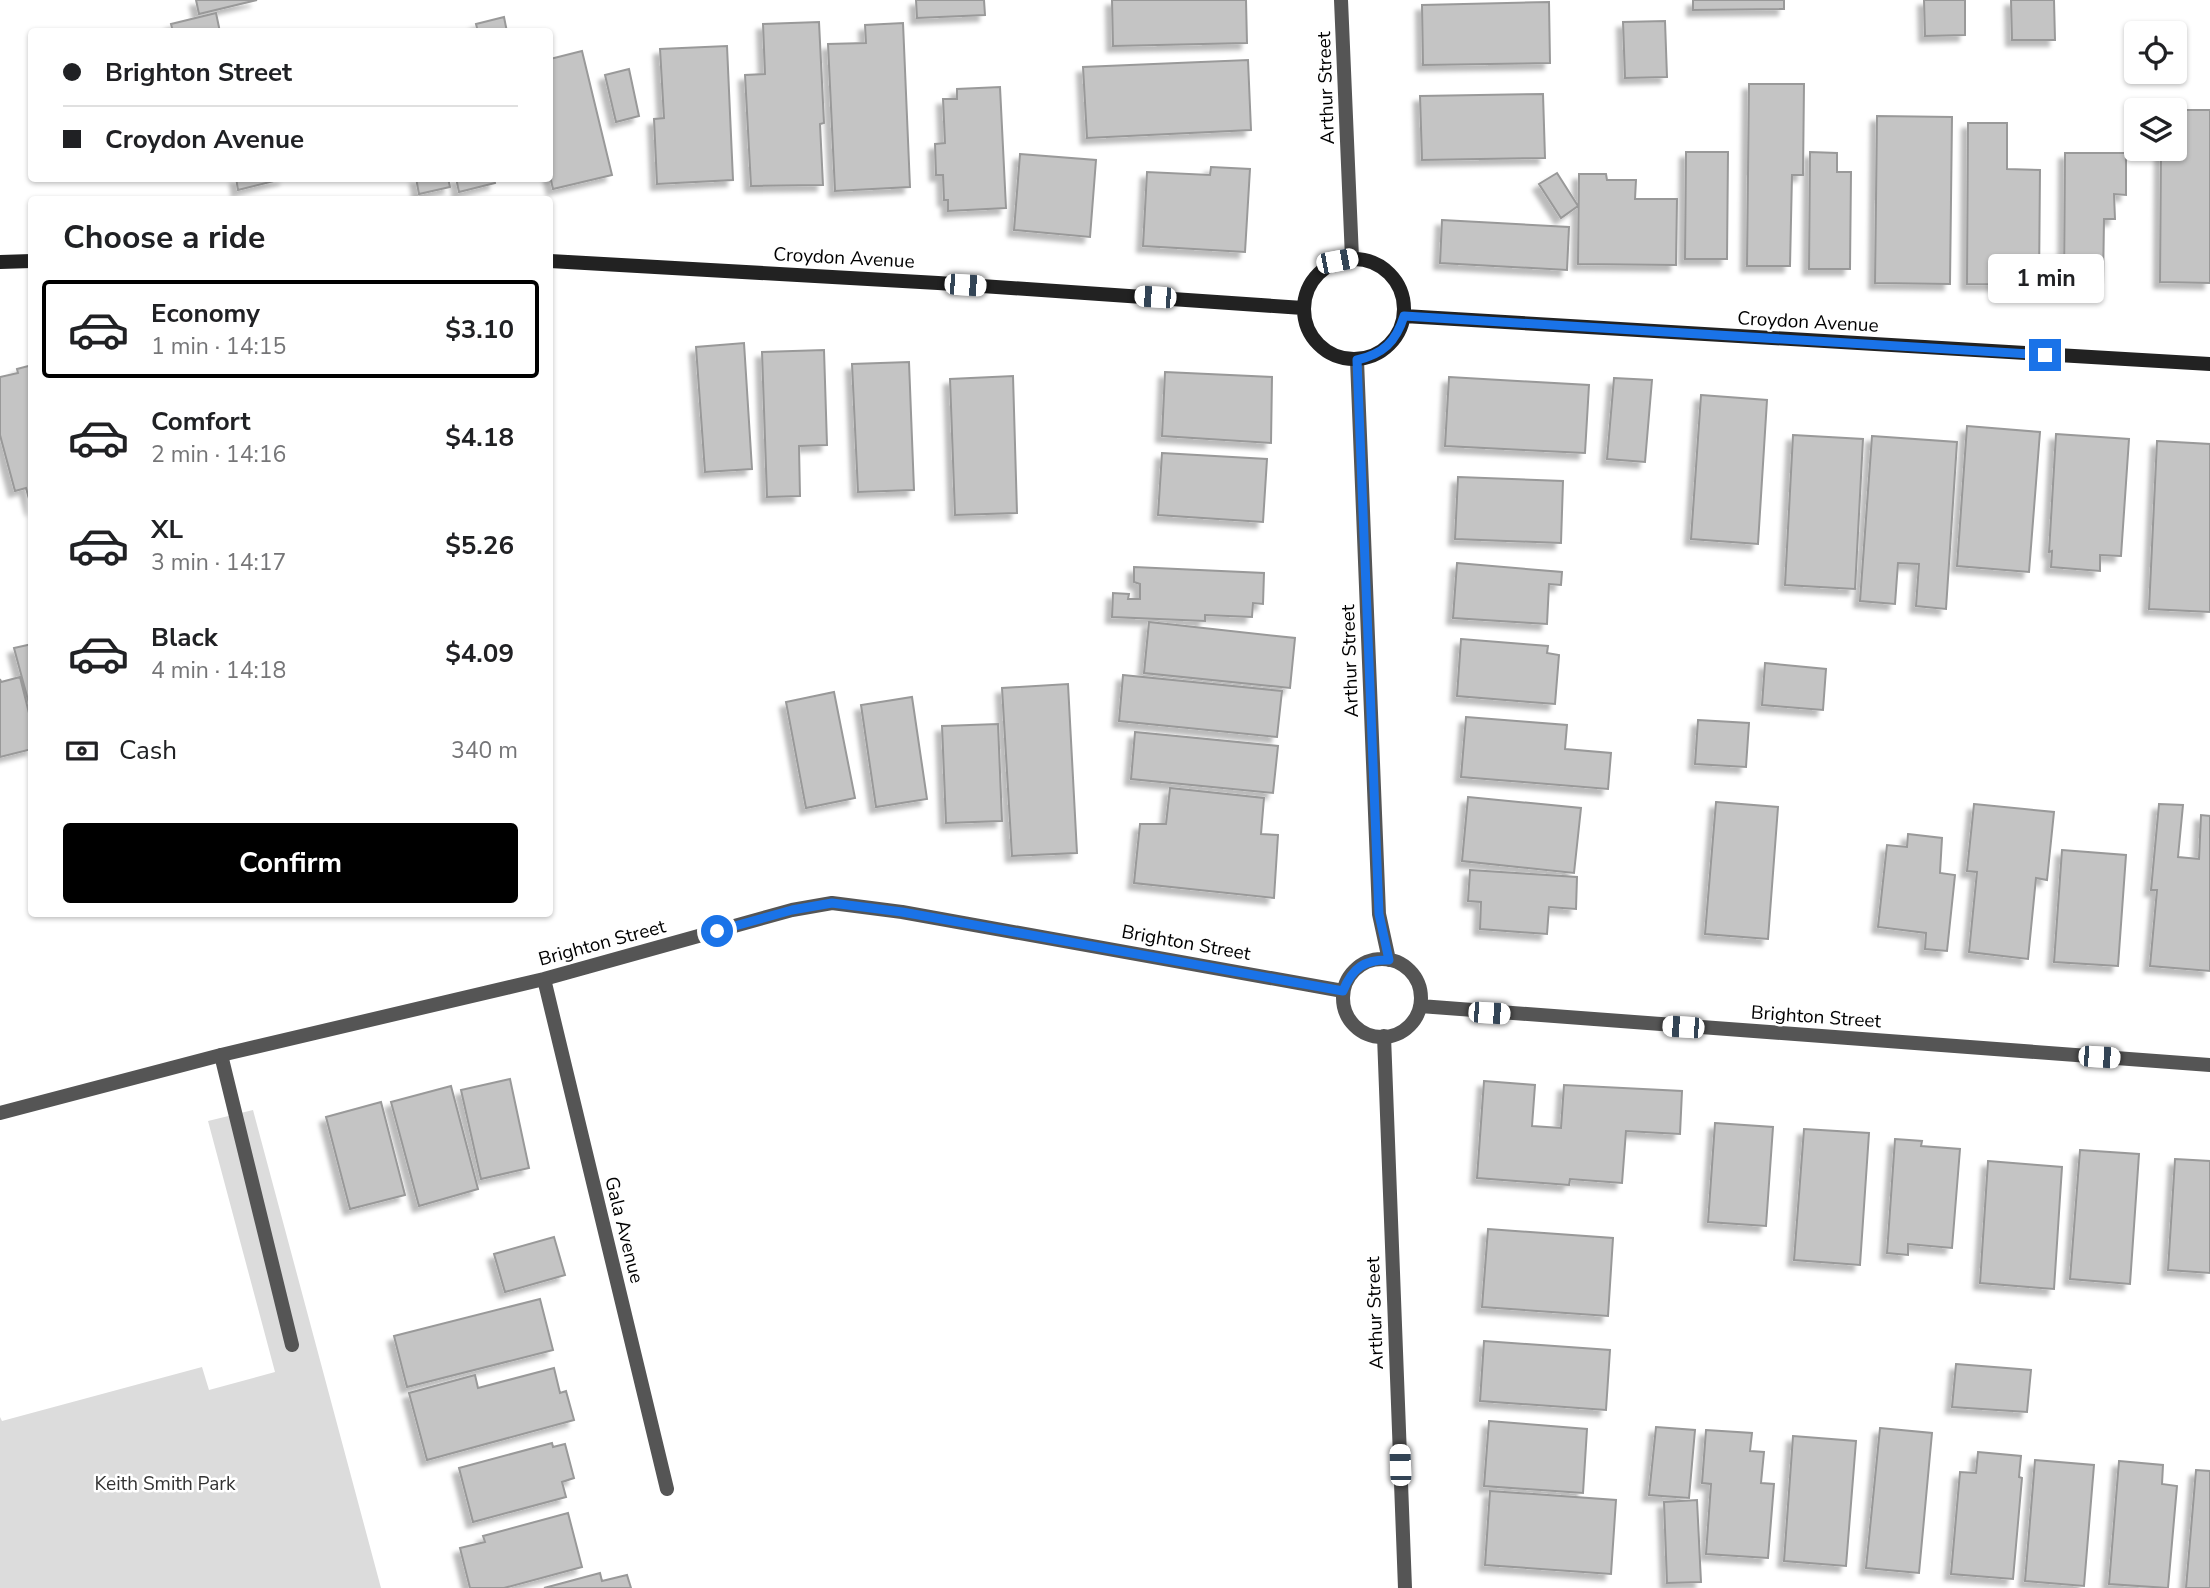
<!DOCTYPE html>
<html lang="en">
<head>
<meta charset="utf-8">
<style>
  body { margin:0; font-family:"Nunito Sans",sans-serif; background:#f6f6f6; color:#202124; height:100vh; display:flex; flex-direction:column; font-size:26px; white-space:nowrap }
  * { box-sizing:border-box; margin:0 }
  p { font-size:23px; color:#757577 }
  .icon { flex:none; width:38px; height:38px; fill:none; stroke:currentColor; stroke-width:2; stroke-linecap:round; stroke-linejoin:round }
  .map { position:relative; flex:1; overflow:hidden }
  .sheet { position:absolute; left:28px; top:196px; width:525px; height:721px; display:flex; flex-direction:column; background:#fff; border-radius:7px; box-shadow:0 2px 5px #0004 }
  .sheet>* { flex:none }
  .hud { position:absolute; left:28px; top:28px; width:525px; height:154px; border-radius:7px; box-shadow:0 2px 5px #0004; display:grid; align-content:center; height:154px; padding:0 35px; background:#fff }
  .buttons { position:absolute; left:2124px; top:21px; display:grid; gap:14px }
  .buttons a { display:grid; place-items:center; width:63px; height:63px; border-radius:7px; background:#fff; box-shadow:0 2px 5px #0004; font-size:35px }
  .end { position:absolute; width:32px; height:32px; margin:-16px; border:9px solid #1a73e8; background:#fff; box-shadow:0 0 0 4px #fff }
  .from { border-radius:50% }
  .bubble { position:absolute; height:49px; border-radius:7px; background:#fff; box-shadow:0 2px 5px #0004; font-size:23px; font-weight:700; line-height:49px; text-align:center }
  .car { position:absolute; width:21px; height:42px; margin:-21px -10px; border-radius:9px; box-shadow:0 0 5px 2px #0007; background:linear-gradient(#fff 24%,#345 0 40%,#fff 0 76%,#345 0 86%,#fff 0) }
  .hud b { display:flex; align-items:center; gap:24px; height:66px; font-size:26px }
  .hud b+b { border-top:2px solid #e0e0e0 }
  .hud i { width:18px; height:18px; background:#202124 }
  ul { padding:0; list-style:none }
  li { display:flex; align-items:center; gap:21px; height:98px; margin:0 14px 10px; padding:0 21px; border:4px solid transparent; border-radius:7px }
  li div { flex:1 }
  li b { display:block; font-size:26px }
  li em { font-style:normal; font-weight:700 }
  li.current { border-color:#000 }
  li>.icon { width:63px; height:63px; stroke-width:1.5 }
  h2 { padding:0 35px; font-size:32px; line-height:84px }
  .pay { display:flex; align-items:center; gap:18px; height:77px; padding:0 35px; font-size:26px }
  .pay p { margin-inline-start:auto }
  .button { display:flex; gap:14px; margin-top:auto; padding:14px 35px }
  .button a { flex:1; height:80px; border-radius:7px; background:#000; color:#fff; font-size:28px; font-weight:700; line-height:80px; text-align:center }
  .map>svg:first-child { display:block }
</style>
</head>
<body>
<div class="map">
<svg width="2210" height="1588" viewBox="0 0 2210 1588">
  <defs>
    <filter id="shadow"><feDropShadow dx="-6" dy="6" stdDeviation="2" flood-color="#0004"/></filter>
  </defs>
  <rect width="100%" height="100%" fill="#fff"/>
  <path fill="#dcdcdc" d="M253,1110l128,478h-381v-171l2,4 200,-54 7,23 66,-18 -67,-251z"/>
  <path fill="#c4c4c4" stroke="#999" stroke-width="2" filter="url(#shadow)" d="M196,0h61l-58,14z
    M916,0h68l1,15 -68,3z
    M1112,0h134l1,43 -134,3z
    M1693,0h91v9l-91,1z
    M1924,0h41v35l-40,1z
    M2011,0h43l1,40h-43z
    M1549,2l1,61 -127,2 -1,-60z
    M216,13l4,19h-47l-2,-8z
    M504,17l3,15h-29l-2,-8z
    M1665,21l2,56 -42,1 -2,-56z
    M819,22l5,101 -4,1 3,61 -72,1 -6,-111 20,-1 -2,-50z
    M903,23l7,164 -75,4 -7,-147 38,-1 -1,-18z
    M727,46l6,134 -76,4 -3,-65 10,-1 -4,-69z
    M582,51l30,124 -59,14 -3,-13v-117z
    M1248,60l3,70 -164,8 -4,-71z
    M629,69l10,47 -23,6 -11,-47z
    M1749,84h55l-1,91h-11l-2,91h-43z
    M1000,87l6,121 -58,3v-11h-4l-1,-25h-7l-1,-31 10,-1 -2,-44h14v-10z
    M1543,94l2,64 -123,2 -2,-64z
    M2162,110h48v173l-50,-1 1,-133h14v-39z
    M1877,116l75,1 -2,167 -75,-1z
    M1968,123h39v46l33,1 -1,115 -72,-1z
    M1686,152h42l-1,107h-42z
    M1810,152l27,1v19h14l-1,97h-41z
    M2065,153h61v42l-12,-1 1,25h-11l-1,67 -39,-1z
    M1020,154l76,6 -6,77 -76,-7z
    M1211,167l39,2 -5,83 -102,-6 4,-74 63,3z
    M1557,173l21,33 -17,12 -22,-34z
    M1579,174h27l1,6h29l-1,19h42l-1,66 -98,-1z
    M236,178h50l-48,12z
    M416,178h32l2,9 -31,7z
    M456,178h38l1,5 -36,9z
    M1442,220l127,7 -2,43 -127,-7z
    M744,343l8,126 -47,3 -9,-125z
    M824,350l3,95 -28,1 1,50 -33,1 -5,-145z
    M909,362l5,128 -56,2 -6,-128z
    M32,365v145l-6,-22 -11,3 -15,-56v-58l18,-4 -1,-4z
    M1165,372l107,5 -1,66 -109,-7z
    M1013,376l4,137 -62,2 -5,-136z
    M1449,377l140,8 -4,68 -140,-7z
    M1614,378l38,2 -7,82 -38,-3z
    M1701,395l66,5 -9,144 -67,-5z
    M1967,426l73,6 -11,140 -72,-6z
    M2056,434l73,5 -8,117 -21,-1v16l-49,-4 1,-16 -3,1z
    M1793,435l70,4 -8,150 -70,-4z
    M1872,436l85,6 -11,167 -30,-3 3,-42 -21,-1 -3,41 -35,-3z
    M2157,441l53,3v168l-61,-3z
    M1162,453l105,6 -4,63 -105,-7z
    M1458,477l105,4 -2,62 -106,-4z
    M1457,563l105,9 -1,13 -12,-1 -2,40 -94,-6z
    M1134,567l130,6 -1,31 -10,-1 -1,14 -47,-2v6l-93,-4 1,-24 16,1 -1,5h12v-15l-6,-2z
    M1149,622l146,16 -5,50 -146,-15z
    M1461,639l87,7 -1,7 12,2 -4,49 -98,-8z
    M32,644v71l-18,-67z
    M1765,663l61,6 -3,41 -61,-5z
    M1123,675l159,16 -5,46 -158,-16z
    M20,677l12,48v24l-32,8v-78l1,3z
    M1068,684l9,169 -65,3 -10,-168z
    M834,692l21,106 -49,10 -20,-106z
    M912,697l15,102 -51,8 -15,-102z
    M1466,717l101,8 -2,24 46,4 -3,36 -147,-12z
    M1698,720l51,3 -3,44 -51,-3z
    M998,724l4,97 -56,2 -4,-97z
    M1135,732l143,14 -5,47 -142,-14z
    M1170,788l94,10 -3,36 17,1 -4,63 -140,-15 6,-59h26z
    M1468,797l113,11 -7,65 -112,-12z
    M1716,802l62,5 -10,132 -63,-5z
    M1974,804l80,8 -7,68 -11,-2 -8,81 -59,-7 8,-80 -10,-1z
    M2159,804l24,1 -5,52 21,2 2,-44 9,1v155l-60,-5 7,-76h-6z
    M1908,834l34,4 -2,35 15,2 -8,76 -22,-2 1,-16 -48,-6 9,-82 20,2z
    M2062,850l64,5 -8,111 -64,-4z
    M1470,870l107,7 -1,32 -27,-2 -2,27 -67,-5 1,-27 -13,-1z
    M510,1079l19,89 -48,11 -20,-89z
    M1484,1081l51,4 -3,41 29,2 3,-43 118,6 -2,43 -54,-3 -4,52 -52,-4 -1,6 -92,-7z
    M451,1086l27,103 -59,17 -28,-104z
    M381,1102l24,93 -55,14 -24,-92z
    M1715,1123l58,4 -7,99 -58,-4z
    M1804,1129l65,4 -9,132 -66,-5z
    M1895,1139l27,2 -1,5 39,3 -8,99 -44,-4v11l-21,-2z
    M2080,1150l59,4 -9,130 -60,-5z
    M2175,1159l35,2v112l-42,-3z
    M1988,1161l74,6 -8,122 -74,-6z
    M1488,1229l125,9 -5,78 -126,-9z
    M554,1237l11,38 -60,17 -11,-38z
    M540,1299l13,51 -146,37 -13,-51z
    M1484,1341l126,9 -4,60 -126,-9z
    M1956,1364l75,6 -4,42 -75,-5z
    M554,1368l6,25 6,-2 8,29 -147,40 -18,-67 66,-18 3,13z
    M1489,1421l98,8 -4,64 -99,-7z
    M1656,1427l39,3 -6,68 -40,-3z
    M1880,1428l52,5 -13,140 -53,-5z
    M1706,1430l46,3 -2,18 14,1 -3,31 13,1 -6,74 -62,-4 5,-70 -9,-1z
    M1793,1436l63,5 -10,125 -62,-5z
    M552,1443l1,4 12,-3 9,34 -12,4 4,15 -93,25 -14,-54z
    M1978,1452l43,4 -2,21 3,1 -9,101 -62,-5 9,-102 16,1z
    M2035,1460l59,5 -10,121 -59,-5z
    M2119,1461l44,4 -1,19 15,2 -9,102 -59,-4z
    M2196,1470l14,1v117h-24z
    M1490,1491l126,9 -5,74 -126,-9z
    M1697,1500l4,82 -34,1 -3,-81z
    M568,1513l14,54 -78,21h-34l-10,-40 25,-6 -2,-6z
    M600,1573l2,8 25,-6 4,13h-87z"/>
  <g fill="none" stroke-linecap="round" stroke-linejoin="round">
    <path stroke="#555" stroke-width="14" d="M221,1055l71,290"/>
    <path stroke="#555" stroke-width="14" d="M1341,0l11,258
      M1357,360l22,554 10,46
      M1343 998a39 39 0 1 1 78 0a39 39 0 1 1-78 0Z
      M544,979l123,510
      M1420,1006l790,59
      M1384,1036l21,552
      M0,1113l221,-58 323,-76 248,-69 40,-7 70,9 441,79"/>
    <path stroke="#222" stroke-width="14" d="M1304 309a50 50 0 1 1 100 0a50 50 0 1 1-100 0Z
      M550,261l388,22 365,25
      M0,262l32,-1
      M1404,316l806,48"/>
  </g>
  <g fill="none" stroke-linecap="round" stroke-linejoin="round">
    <path stroke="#1a73e8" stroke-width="9" d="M717,931l75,-21 40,-7 70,9 441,79c9,-23 22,-32 46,-31l-10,-46 -22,-554c26,-6 39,-18 47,-44l641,39"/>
  </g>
  <g text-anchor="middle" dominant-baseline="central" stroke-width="5" stroke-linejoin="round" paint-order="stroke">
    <g font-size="19" fill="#000" stroke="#fff">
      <text transform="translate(1326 88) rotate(-92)">Arthur Street</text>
      <text transform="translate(844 258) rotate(3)">Croydon Avenue</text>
      <text transform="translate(1808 322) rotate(3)">Croydon Avenue</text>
      <text transform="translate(1350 661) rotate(-92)">Arthur Street</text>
      <text transform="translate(602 943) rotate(-15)">Brighton Street</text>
      <text transform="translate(1186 943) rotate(10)">Brighton Street</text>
      <text transform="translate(1816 1017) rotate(4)">Brighton Street</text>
      <text transform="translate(624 1230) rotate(76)">Gala Avenue</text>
      <text transform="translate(1375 1313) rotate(-92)">Arthur Street</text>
    </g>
    <g font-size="19" fill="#333" stroke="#fff">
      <text x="165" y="1484">Keith Smith Park</text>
    </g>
  </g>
</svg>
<div class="buttons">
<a><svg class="icon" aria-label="locate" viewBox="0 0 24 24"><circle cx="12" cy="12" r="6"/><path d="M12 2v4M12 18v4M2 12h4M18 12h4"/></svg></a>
<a><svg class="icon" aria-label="layers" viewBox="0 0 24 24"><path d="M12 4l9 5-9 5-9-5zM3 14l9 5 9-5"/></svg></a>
</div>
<i class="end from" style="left:717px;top:931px"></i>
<i class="end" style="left:2045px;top:355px"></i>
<div class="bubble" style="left:1988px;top:254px;width:116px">1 min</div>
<i class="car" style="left:1337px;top:261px;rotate:79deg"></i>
<i class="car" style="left:965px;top:285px;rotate:94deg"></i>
<i class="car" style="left:1155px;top:297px;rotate:274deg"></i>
<i class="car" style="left:1489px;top:1013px;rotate:94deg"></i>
<i class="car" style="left:1683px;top:1027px;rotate:274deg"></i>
<i class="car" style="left:2099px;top:1057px;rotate:94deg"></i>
<i class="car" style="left:1400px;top:1465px;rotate:358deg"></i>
<div class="hud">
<b><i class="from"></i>Brighton Street</b>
<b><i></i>Croydon Avenue</b>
</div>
<section class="sheet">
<h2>Choose a ride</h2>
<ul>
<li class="current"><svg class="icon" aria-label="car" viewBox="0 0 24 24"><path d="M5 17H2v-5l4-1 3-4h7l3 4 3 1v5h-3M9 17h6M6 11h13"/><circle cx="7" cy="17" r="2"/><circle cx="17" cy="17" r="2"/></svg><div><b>Economy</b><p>1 min · 14:15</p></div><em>$3.10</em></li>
<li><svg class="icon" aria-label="car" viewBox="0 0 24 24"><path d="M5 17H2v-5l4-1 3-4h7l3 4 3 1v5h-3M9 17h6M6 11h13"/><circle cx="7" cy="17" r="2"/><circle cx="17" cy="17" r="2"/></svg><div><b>Comfort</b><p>2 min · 14:16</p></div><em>$4.18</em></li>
<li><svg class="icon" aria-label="car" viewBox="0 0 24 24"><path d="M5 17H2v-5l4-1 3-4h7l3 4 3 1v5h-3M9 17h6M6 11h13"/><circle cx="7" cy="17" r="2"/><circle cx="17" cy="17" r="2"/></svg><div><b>XL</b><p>3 min · 14:17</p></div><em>$5.26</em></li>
<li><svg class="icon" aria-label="car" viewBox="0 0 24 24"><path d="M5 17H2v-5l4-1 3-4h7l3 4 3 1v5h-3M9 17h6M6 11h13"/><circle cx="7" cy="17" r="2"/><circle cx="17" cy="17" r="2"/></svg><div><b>Black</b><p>4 min · 14:18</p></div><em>$4.09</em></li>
</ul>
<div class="pay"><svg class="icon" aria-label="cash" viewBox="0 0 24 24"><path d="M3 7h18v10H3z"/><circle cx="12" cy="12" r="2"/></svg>Cash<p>340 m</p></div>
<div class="button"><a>Confirm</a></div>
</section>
</div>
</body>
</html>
